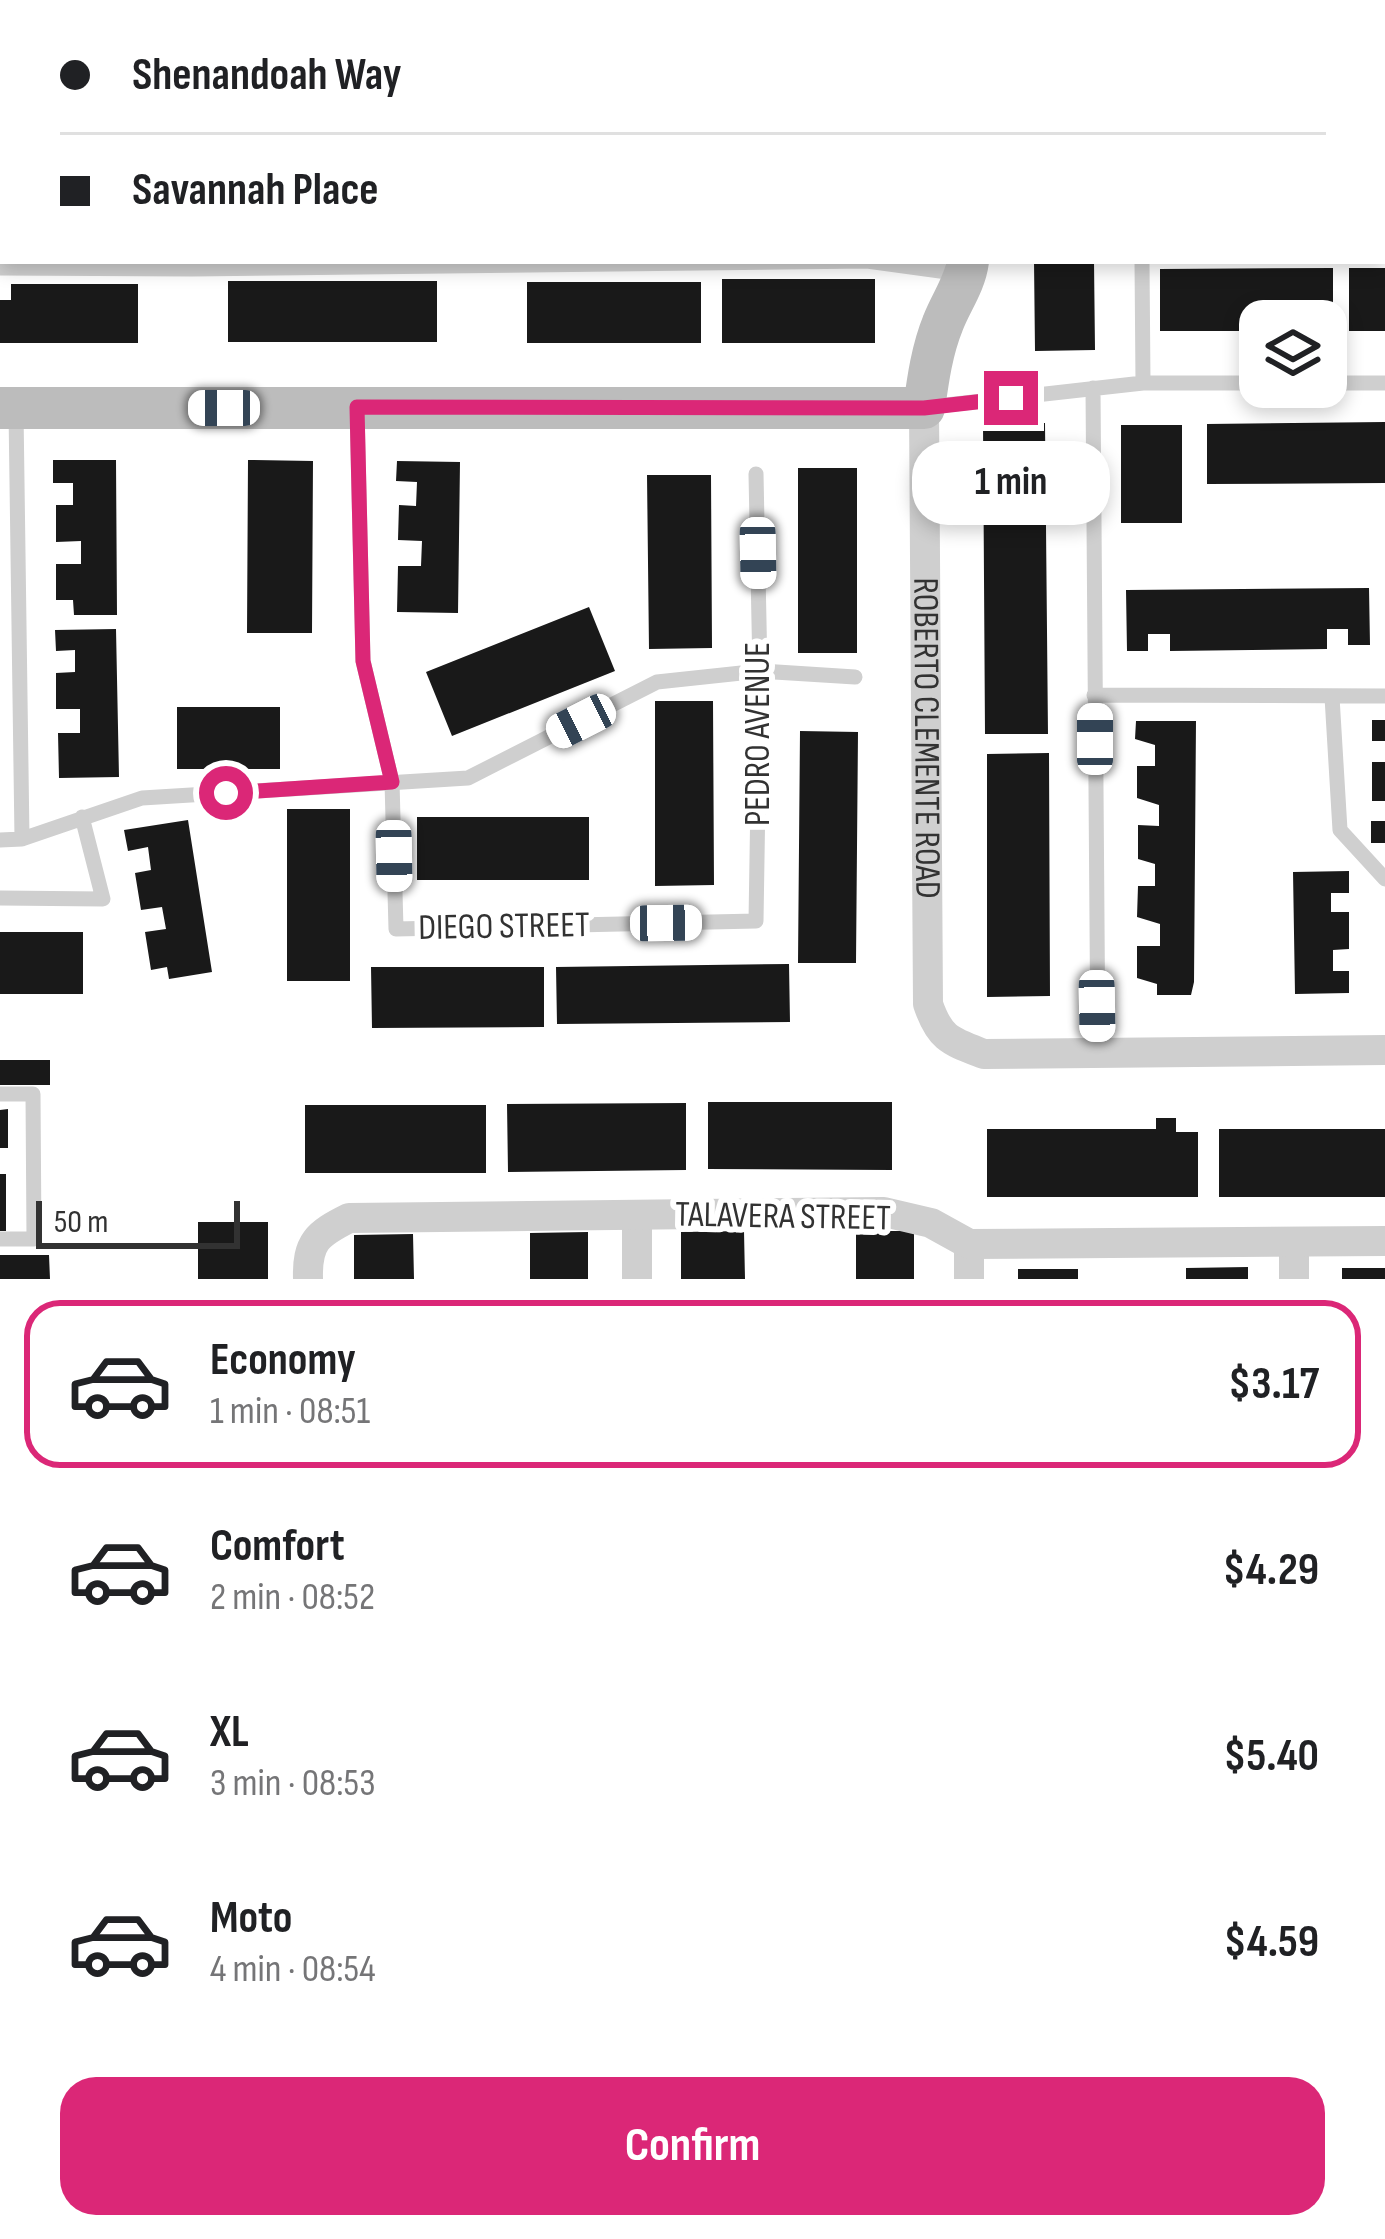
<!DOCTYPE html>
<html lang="en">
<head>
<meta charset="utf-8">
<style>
  body { margin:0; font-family:"Sofia Sans Condensed",sans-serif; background:#f2f2f2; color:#202124; height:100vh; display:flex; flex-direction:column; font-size:45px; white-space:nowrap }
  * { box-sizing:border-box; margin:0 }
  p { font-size:39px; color:#757577 }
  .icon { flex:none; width:66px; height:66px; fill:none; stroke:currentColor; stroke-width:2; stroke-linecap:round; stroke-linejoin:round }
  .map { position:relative; height:1279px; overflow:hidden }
  .panel { display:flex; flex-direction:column; background:#fff; flex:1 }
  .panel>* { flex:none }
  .top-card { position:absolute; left:0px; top:0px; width:1386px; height:264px; box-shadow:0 6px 18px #0003; display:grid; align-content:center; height:264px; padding:0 60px; background:#fff }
  .buttons { position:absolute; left:1239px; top:300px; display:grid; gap:24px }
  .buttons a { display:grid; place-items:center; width:108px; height:108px; border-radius:24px; background:#fff; box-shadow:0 6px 18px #0003; font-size:60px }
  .scale { position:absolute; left:36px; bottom:30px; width:204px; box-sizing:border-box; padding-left:12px; border:6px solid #323232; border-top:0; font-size:33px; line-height:42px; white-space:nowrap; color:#323232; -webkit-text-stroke:9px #fff; paint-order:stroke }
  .end { position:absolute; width:54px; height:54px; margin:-27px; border:15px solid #db2777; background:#fff; box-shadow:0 0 0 6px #fff }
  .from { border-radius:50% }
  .bubble { position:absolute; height:84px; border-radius:36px; background:#fff; box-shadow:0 6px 18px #0003; font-size:39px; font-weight:700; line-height:84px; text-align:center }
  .car { position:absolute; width:36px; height:72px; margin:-36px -18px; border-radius:15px; box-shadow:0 0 9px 3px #0007; background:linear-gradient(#fff 24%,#345 0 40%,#fff 0 76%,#345 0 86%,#fff 0) }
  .top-card b { display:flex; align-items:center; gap:42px; height:114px; font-size:45px }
  .top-card b+b { border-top:3px solid #e0e0e0 }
  .top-card i { width:30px; height:30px; background:#202124 }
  ul { padding:21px 0 0; list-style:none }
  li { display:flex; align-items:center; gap:36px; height:168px; margin:0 24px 18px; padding:0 36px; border:6px solid transparent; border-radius:36px }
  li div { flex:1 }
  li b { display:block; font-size:45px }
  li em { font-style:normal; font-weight:700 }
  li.current { border-color:#db2777 }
  li>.icon { width:108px; height:108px; stroke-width:1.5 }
  .primary-button { display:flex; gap:24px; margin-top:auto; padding:24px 60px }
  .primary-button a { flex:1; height:138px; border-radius:36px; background:#db2777; color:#fff; font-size:48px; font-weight:700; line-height:138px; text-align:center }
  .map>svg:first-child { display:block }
</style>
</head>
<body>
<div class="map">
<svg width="1385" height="1279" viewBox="0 0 1385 1279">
  <rect width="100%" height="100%" fill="#fff"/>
  <path fill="#191919" d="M1034,261h60l1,89 -60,1z
    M1333,268v62h-7v-9h-66v10h-100v-62z
    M1349,268h36v63h-36z
    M722,279h153v64h-153z
    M228,281h209v61h-209z
    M527,282h174v61h-174z
    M11,284h127v59h-138v-43h11z
    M1385,422v61l-178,1v-60z
    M983,423h62l3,311h-63z
    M1121,425h61v98h-61z
    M53,460h63l1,155h-43l-1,-15h-17v-36h25v-23l-25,1v-37h17v-22h-20z
    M248,460l65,1 -1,172h-65z
    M397,461l63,1 -2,151 -61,-1 1,-46h23l1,-25 -24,-1 1,-35 17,1 1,-24 -21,-1z
    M798,468h59v185h-59z
    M647,475h64l1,173 -63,1z
    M1369,588l1,57h-22v-16h-21v20l-157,2v-17h-22v17h-21l-1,-61z
    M589,607l26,64 -163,65 -26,-64z
    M116,629l3,148 -60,1 -1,-45h22v-24h-24v-36l19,-1v-22l-19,1 -1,-21z
    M655,701h58l1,184 -59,1z
    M177,707h103v62h-103z
    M1372,720h13v21h-13z
    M1136,721h60l-2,261 -3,13h-34v-11l-20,-6v-32h23v-22l-23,-7 1,-31h17v-22l-17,-5v-34l21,1v-21l-22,-7v-32h18v-21l-20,-6z
    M800,731l58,1 -2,231h-58z
    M1049,753l1,243 -63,1v-243z
    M1372,762h13v39h-13z
    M287,809h63v172h-63z
    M417,817h172v63h-172z
    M188,820l24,152 -43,7 -2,-12 -16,3 -6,-38 21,-3 -4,-22 -21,3 -6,-37 16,-3 -3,-23 -20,4 -4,-21z
    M1371,821h14v22h-14z
    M1349,871v22h-18v19h18v37l-16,1v21h16v22l-54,1 -2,-122z
    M0,932h83v62h-83z
    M789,964l1,58 -233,2 -1,-57z
    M371,967h173v60l-172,1z
    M0,1060h50v25h-50z
    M708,1102h184v68l-184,-1z
    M686,1103v67l-178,2 -1,-68z
    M305,1105h181v68h-181z
    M8,1109v39h-8v-38z
    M1156,1118h20v14h22v65h-211v-68h169z
    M1219,1129h166v68h-166z
    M0,1174h6v57h-6z
    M198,1222h70v57h-70z
    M744,1231l1,48h-64v-47z
    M856,1231h58v48h-58z
    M588,1232v47h-58v-46z
    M413,1234l1,45h-60v-44z
    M0,1255h49l1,24h-50z
    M1248,1267v12h-62v-11z
    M1342,1268h43v11h-43z
    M1018,1269h60v10h-60z"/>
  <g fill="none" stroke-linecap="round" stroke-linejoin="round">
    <path stroke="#cfcfcf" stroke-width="15" d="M597,0l2,3
      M223,3v-3
      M471,3l3,-3
      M796,3v-3
      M1383,66h2
      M1142,261l1,122
      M0,268l192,1 675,-8 95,13
      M1326,383h59
      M1093,388l5,667
      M928,407l215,-24h117
      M357,410l6,251 29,121 4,147 360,-8 4,-250 -4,-197
      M16,411l6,428
      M1094,695l291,1
      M1332,697l8,133 45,49
      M0,840l22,-1 120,-41 326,-20 189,-96 103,-11 95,6
      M0,898l103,1 -21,-82
      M0,1094h33l1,145h-34"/>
    <g stroke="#cfcfcf" stroke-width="30">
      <path id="s1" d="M924,408l4,596c12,35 22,37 56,50l401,-4"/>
      <path d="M637,1216v63"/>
      <path d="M1294,1242v37"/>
      <path d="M969,1244v35"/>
      <path d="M308,1279c-1,-37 9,-45 41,-61l535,-6 47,11 38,21 416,-3"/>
    </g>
    <path stroke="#bcbcbc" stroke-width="42" d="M977,3l2,-3
      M0,408h924c4,-29 8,-58 19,-85 8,-21 22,-39 25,-62"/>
  </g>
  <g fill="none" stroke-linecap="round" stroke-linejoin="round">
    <path stroke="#db2777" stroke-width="15" d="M226,793l166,-11 -29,-121 -6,-254 567,1 87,-10"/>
  </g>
  <g text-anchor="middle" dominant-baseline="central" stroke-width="12" stroke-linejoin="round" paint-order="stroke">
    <g font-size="36" fill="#323232" stroke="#fff">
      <text transform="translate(758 734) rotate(-90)">PEDRO AVENUE</text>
      <text stroke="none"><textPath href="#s1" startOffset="330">ROBERTO CLEMENTE ROAD</textPath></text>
      <text transform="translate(504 927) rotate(-1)">DIEGO STREET</text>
      <text transform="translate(783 1217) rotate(1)">TALAVERA STREET</text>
    </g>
  </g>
</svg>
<div class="buttons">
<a><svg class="icon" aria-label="layers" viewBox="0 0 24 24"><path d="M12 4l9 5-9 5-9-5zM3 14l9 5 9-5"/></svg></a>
</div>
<div class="scale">50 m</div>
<i class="end from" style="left:226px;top:793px"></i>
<i class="end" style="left:1011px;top:398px"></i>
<div class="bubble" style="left:912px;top:441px;width:198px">1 min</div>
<i class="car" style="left:224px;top:408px;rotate:270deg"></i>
<i class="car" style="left:758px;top:553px;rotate:179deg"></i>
<i class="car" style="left:581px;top:721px;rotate:243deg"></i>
<i class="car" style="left:1095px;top:739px;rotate:0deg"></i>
<i class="car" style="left:394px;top:856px;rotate:179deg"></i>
<i class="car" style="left:666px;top:923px;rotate:89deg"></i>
<i class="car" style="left:1097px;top:1006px;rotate:179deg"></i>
<div class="top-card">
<b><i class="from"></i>Shenandoah Way</b>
<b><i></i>Savannah Place</b>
</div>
</div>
<section class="panel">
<ul>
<li class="current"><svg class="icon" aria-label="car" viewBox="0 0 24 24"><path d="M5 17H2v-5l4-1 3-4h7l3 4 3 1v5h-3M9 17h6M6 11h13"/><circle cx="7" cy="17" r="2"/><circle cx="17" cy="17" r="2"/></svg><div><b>Economy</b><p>1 min · 08:51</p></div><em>$3.17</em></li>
<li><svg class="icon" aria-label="car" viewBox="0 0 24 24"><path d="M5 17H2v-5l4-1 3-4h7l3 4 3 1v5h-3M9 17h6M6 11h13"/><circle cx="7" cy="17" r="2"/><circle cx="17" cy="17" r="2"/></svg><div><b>Comfort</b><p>2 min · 08:52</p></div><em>$4.29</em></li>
<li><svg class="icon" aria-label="car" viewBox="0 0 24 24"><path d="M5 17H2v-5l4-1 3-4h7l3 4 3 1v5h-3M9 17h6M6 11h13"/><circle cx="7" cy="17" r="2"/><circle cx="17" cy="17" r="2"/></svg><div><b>XL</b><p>3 min · 08:53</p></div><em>$5.40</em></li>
<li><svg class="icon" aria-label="car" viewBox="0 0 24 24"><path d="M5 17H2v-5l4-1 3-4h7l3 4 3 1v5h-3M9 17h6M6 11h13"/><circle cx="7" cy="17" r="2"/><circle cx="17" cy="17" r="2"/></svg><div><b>Moto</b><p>4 min · 08:54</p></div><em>$4.59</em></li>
</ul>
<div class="primary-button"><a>Confirm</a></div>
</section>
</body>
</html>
